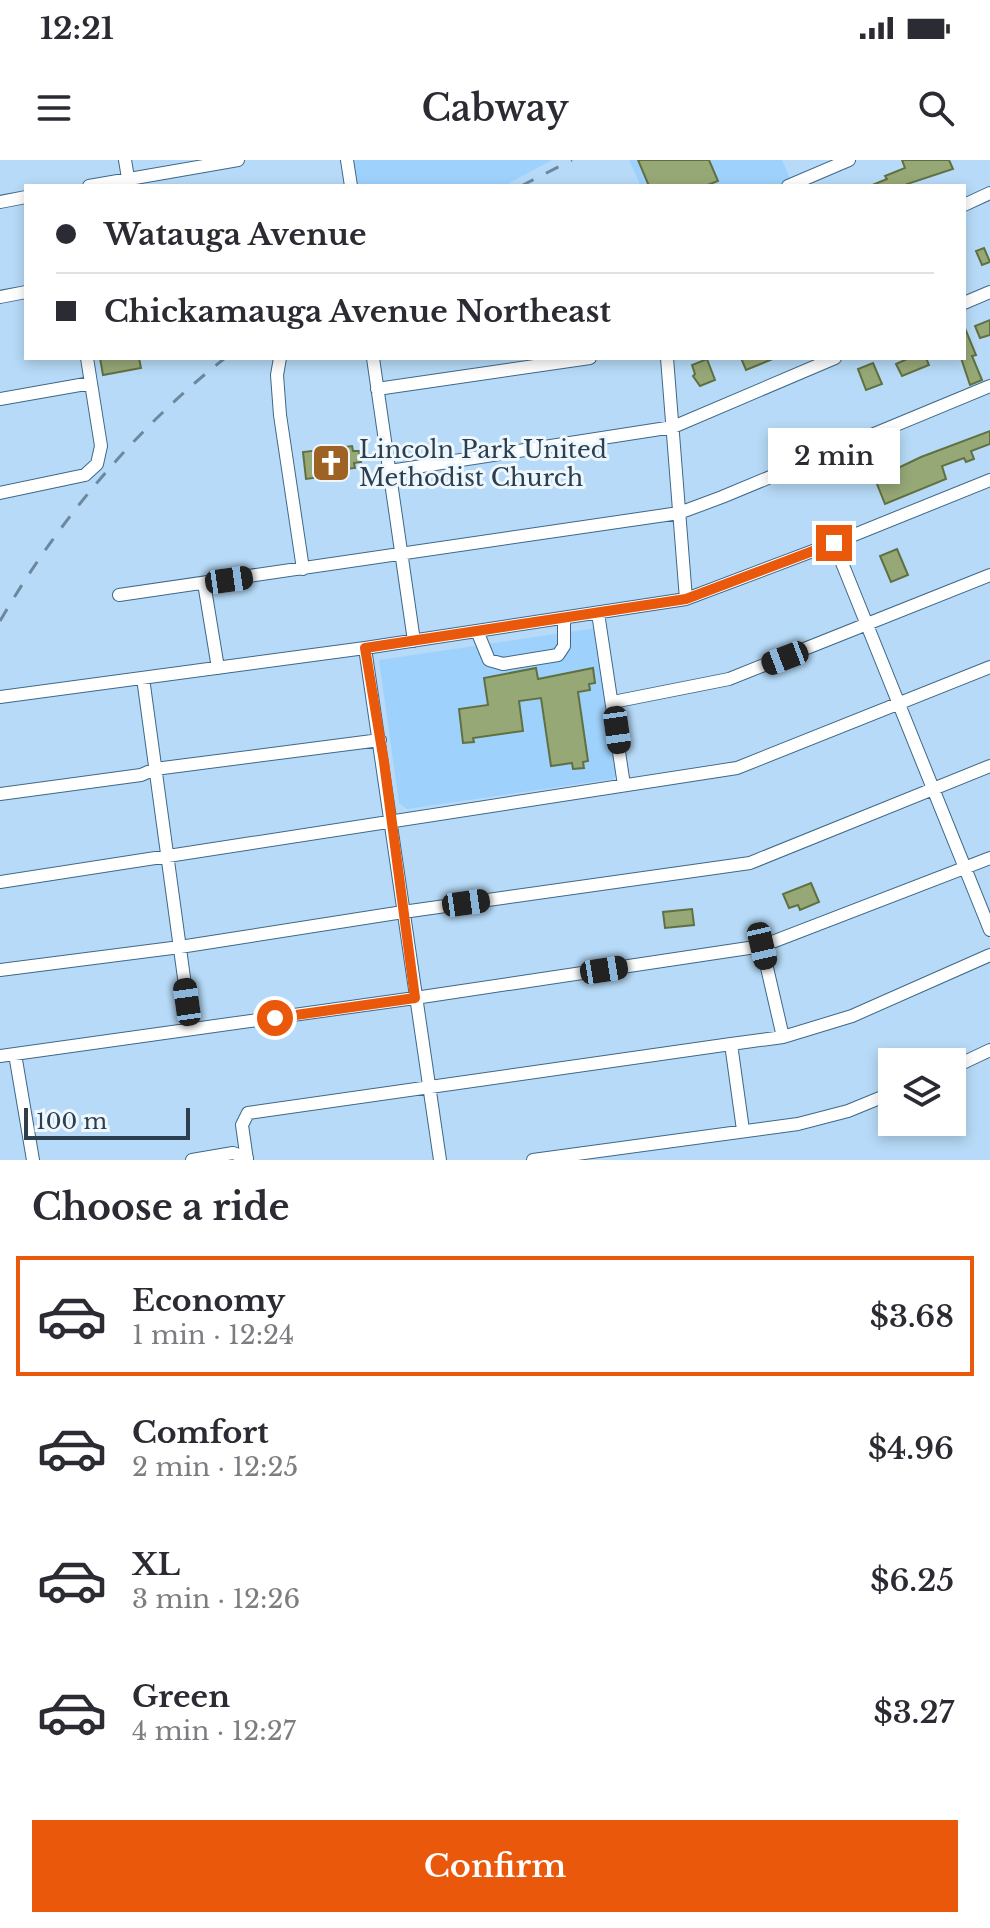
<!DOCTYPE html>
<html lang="en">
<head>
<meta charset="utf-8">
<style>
  body { margin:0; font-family:"Libre Baskerville",serif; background:#f2f2f3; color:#2b2b33; height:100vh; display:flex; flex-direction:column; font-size:30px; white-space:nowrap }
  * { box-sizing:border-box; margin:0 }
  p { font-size:26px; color:#7c7c81 }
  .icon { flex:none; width:44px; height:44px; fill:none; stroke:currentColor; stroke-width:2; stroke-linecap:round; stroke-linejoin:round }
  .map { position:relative; height:1000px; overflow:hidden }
  .sheet { display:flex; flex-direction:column; background:#fff; flex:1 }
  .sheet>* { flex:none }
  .banner { position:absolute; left:24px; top:24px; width:942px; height:176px; border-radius:0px; box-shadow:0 4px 12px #0003; display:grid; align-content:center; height:176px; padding:0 32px; background:#fff }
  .tools { position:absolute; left:878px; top:888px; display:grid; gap:16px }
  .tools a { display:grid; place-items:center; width:88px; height:88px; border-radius:0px; background:#fff; box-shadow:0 4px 12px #0003; font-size:40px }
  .scale { position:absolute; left:24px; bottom:20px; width:166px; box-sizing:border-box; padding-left:8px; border:4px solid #2c3f4e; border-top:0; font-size:22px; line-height:28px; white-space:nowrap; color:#2c3f4e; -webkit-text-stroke:6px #eef7fe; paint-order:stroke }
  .end { position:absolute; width:36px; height:36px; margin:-18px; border:10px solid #ea580c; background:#fff; box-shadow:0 0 0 4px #fff }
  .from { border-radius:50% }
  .bubble { position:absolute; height:56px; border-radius:0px; background:#fff; box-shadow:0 4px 12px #0003; font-size:26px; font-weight:600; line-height:56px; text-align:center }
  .car { position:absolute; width:24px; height:48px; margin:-24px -12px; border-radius:10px; box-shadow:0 0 6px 2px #0007; background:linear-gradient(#222 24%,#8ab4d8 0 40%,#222 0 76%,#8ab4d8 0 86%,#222 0) }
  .banner b { display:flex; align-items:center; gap:28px; height:76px; font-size:30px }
  .banner b+b { border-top:2px solid #e1e1e2 }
  .banner i { width:20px; height:20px; background:#2b2b33 }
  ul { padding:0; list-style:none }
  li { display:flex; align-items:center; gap:24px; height:120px; margin:0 16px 12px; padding:0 16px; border:4px solid transparent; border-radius:0px }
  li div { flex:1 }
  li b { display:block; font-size:30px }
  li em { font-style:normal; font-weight:600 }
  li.active { border-color:#ea580c }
  li>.icon { width:72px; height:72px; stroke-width:1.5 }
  h2 { padding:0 32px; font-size:36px; line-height:96px }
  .cta { display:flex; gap:16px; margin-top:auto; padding:16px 32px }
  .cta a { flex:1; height:92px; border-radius:0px; background:#ea580c; color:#fff; font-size:32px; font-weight:600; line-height:92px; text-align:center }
  .status { display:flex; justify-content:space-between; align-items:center; height:56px; padding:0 40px; background:#fff; direction:ltr }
  .status svg { height:22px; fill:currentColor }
  header { display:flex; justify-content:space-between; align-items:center; height:104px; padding:0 32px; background:#fff; font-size:36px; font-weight:600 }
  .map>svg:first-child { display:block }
</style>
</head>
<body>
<div class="status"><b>12:21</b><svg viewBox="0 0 49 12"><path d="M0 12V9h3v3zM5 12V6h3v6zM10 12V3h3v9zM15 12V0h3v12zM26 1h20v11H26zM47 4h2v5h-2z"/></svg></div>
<header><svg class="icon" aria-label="menu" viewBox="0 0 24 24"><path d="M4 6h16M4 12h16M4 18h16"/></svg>Cabway<svg class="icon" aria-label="search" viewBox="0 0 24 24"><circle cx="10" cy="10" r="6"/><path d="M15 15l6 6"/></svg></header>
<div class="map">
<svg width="990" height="1000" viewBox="0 0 990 1000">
  <rect width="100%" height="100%" fill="#b6daf7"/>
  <path fill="#9ed2fc" d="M353,0h199l-48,26h-148z
    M629,0h153l9,21 -12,5h-138z
    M596,468l22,145 -5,6 -206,30 -8,-6 -20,-143z"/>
  <path fill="#97a877" stroke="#617041" stroke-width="2" d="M638,0h71l9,21 -13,5h-56z
    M902,0h47l4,9 -46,15 1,2h-38l17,-7 -2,-3 20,-8z
    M984,88l6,14 -8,3 -6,-14z
    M990,160v15l-10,3 -5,-12z
    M964,166l12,29 -4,1 10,24 -12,5 -9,-27h3z
    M100,198h39l2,10 -38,7z
    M741,198h34l-29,12z
    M909,198h17l3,7 -27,11 -6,-12z
    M707,199l8,21 -15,6 -7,-10 2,-2 -3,-9z
    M873,203l9,21 -16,6 -8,-21z
    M990,271v13l-19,7 3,8 -8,3 -2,-4 -22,8 4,13 -61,25 -10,-25 46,-22z
    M352,286l1,5h6l2,11 -7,1 1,5 -27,3 1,5 -23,3 -3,-27z
    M897,389l11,26 -17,7 -11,-26z
    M536,508l2,11 55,-11 2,15 -6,1 1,6 -12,2 10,69 -5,1 1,6 -11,1 -1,-6 -21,3 -10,-68 -22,3 4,30 -50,7 1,4 -11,1 -4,-34 29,-4 -4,-27z
    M811,723l8,19 -19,8 -2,-5 -9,3 -6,-14z
    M692,749l2,16 -29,3 -2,-16z"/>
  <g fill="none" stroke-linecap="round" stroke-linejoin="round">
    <g stroke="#3e6889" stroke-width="14">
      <path id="minor" d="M125,0l4,24
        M347,0l4,26
        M89,26l149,-26
        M788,26l61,-26
        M0,42l26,-5
        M964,45l26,-12
        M0,137l26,-5
        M964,143l26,-11
        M280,198l-3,17 3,40 23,154
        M373,198l41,283
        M667,198l19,241
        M377,229l213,-31
        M0,239l91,-16
        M390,311l283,-44 162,-69
        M0,333l85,-18 12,-11 4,-18 -14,-88
        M834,383l156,387
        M204,423l14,85
        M119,435l560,-82 43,-16 268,-111
        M598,453l26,172
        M477,471l12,29 14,4 55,-9 6,-9v-28
        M365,488l75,512
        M143,518l48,351
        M0,537l365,-49 321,-49 148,-56 156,-63
        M613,542l116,-23 261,-104
        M0,634l141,-19 14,-6 225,-29
        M0,722l737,-114 253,-101
        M762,786l21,91
        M0,810l180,-23 223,-35 347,-49 240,-97
        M731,884l52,-7 69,-21 138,-61
        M15,894l18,106
        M0,896l415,-58 347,-52 228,-88
        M952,908l38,-18
        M192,1000l41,-7 14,5
        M247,1000l-5,-35 6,-12 483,-69 12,86
        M533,1000l265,-36 50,-13 44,-18"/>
    </g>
    <use href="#minor" stroke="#fff" stroke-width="12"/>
    <path stroke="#6d889e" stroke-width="3" stroke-dasharray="14 14" stroke-linecap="butt" d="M521,26l51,-26
      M0,461c58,-100 134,-191 225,-263"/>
  </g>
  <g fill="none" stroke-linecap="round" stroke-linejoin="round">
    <path stroke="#ea580c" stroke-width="10" d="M275,858l140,-20 -31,-236 -19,-114 321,-49 148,-56"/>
  </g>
  <defs>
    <g id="church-square" transform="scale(2)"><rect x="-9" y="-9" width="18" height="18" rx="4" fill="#9e6324" stroke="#eef7fe"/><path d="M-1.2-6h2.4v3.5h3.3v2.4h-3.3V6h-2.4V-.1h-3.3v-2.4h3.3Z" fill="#fff"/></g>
  </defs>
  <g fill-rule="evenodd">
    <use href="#church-square" x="331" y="303"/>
  </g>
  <g text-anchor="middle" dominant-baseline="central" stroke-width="6" stroke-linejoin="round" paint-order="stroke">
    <g font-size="24" fill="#2c3f4e" stroke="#eef7fe" text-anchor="start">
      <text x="359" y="289">Lincoln Park United<tspan x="359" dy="28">Methodist Church</tspan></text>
    </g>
  </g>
</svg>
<div class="tools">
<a><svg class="icon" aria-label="layers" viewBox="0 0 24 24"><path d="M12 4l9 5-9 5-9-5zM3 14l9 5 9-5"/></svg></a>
</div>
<div class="scale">100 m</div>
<i class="end from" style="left:275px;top:858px"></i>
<i class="end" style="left:834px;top:383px"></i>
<div class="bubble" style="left:768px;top:268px;width:132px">2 min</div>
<i class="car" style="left:229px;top:420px;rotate:82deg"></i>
<i class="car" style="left:785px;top:498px;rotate:249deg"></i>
<i class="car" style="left:617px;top:570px;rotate:172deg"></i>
<i class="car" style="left:466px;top:743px;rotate:82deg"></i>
<i class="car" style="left:762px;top:786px;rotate:167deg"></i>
<i class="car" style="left:604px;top:810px;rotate:81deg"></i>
<i class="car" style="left:187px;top:842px;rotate:352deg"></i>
<div class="banner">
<b><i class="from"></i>Watauga Avenue</b>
<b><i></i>Chickamauga Avenue Northeast</b>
</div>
</div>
<section class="sheet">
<h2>Choose a ride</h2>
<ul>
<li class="active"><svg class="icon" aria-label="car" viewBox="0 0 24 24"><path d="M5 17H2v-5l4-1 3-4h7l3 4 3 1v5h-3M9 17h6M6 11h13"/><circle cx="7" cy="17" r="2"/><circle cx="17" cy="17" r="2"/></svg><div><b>Economy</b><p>1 min · 12:24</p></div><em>$3.68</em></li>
<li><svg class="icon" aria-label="car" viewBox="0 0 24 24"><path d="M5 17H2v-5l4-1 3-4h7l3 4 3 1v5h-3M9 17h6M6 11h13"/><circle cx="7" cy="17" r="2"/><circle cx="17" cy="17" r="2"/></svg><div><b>Comfort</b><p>2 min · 12:25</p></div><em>$4.96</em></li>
<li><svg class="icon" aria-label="car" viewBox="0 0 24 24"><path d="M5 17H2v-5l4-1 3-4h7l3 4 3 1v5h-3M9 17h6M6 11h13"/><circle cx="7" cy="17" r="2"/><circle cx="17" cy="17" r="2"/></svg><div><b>XL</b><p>3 min · 12:26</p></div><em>$6.25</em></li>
<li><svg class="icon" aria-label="car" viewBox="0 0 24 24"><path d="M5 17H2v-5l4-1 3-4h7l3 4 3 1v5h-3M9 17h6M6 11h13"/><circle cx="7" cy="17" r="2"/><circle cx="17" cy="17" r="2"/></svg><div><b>Green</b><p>4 min · 12:27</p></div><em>$3.27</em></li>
</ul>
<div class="cta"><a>Confirm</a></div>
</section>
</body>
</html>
